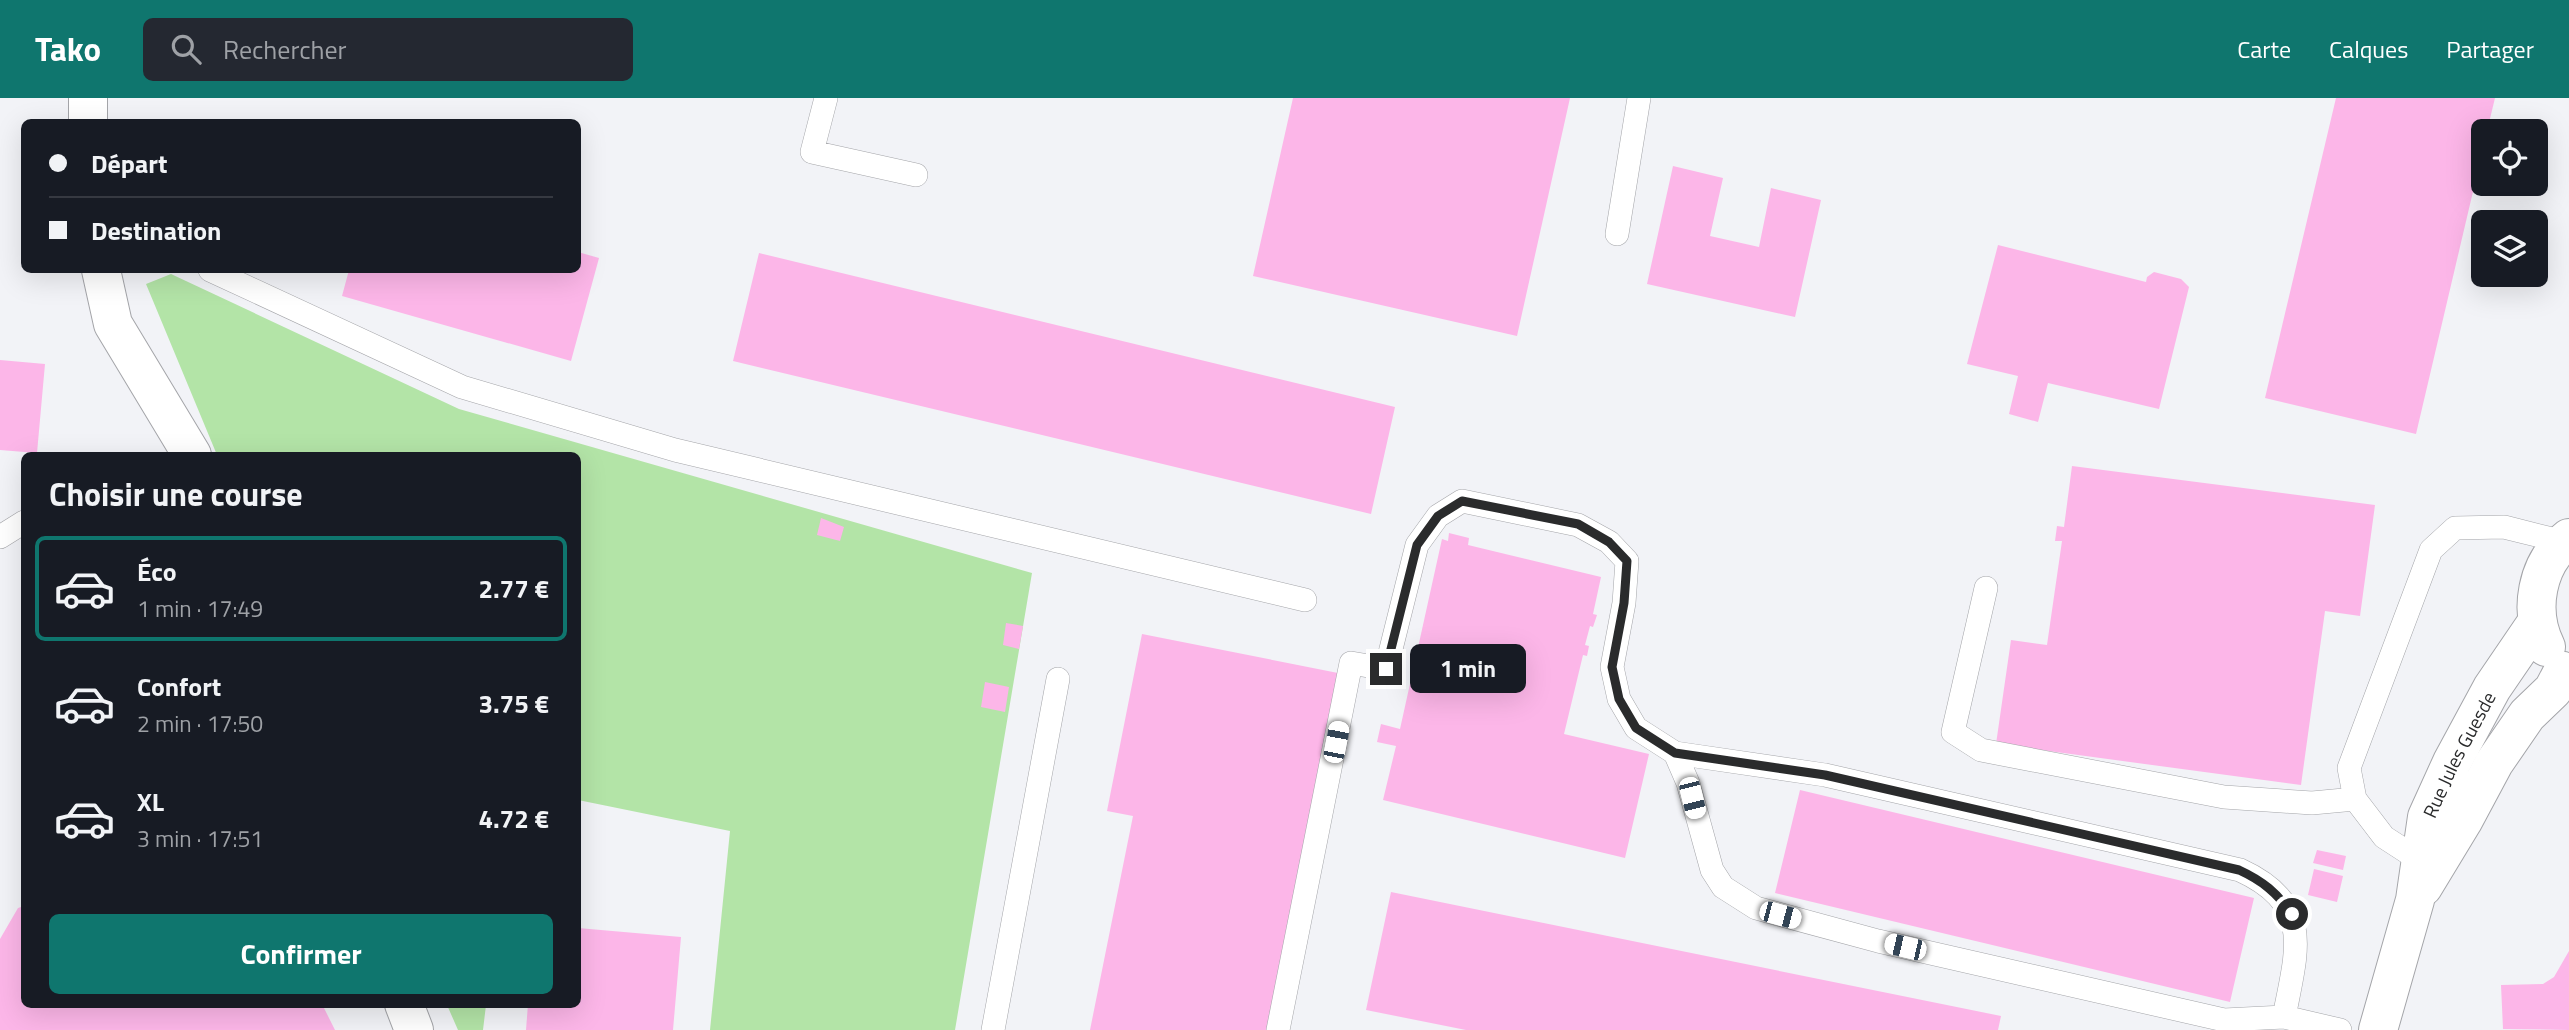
<!DOCTYPE html>
<html lang="fr">
<head>
<meta charset="utf-8">
<style>
  body { margin:0; font-family:"Titillium Web",sans-serif; background:#242831; color:#f1f3f6; height:100vh; display:flex; flex-direction:column; font-size:26px; white-space:nowrap }
  * { box-sizing:border-box; margin:0 }
  p { font-size:23px; color:#9ea1a6 }
  .icon { flex:none; width:38px; height:38px; fill:none; stroke:currentColor; stroke-width:2; stroke-linecap:round; stroke-linejoin:round }
  .map { position:relative; flex:1; overflow:hidden }
  .side { position:absolute; left:21px; top:354px; width:560px; height:556px; display:flex; flex-direction:column; background:#171b24; border-radius:10px; box-shadow:0 7px 28px #0002 }
  .side>* { flex:none }
  .banner { position:absolute; left:21px; top:21px; width:560px; height:154px; border-radius:10px; box-shadow:0 7px 28px #0002; display:grid; align-content:center; height:154px; padding:0 28px; background:#171b24 }
  .fabs { position:absolute; left:2471px; top:21px; display:grid; gap:14px }
  .fabs a { display:grid; place-items:center; width:77px; height:77px; border-radius:10px; background:#171b24; box-shadow:0 7px 28px #0002; font-size:35px }
  .end { position:absolute; width:32px; height:32px; margin:-16px; border:9px solid #2a2b2c; background:#fff; box-shadow:0 0 0 4px #fff }
  .from { border-radius:50% }
  .bubble { position:absolute; height:49px; border-radius:10px; background:#171b24; box-shadow:0 7px 28px #0002; font-size:23px; font-weight:700; line-height:49px; text-align:center }
  .car { position:absolute; width:21px; height:42px; margin:-21px -10px; border-radius:9px; box-shadow:0 0 5px 2px #0007; background:linear-gradient(#fff 24%,#345 0 40%,#fff 0 76%,#345 0 86%,#fff 0) }
  .banner b { display:flex; align-items:center; gap:24px; height:66px; font-size:26px }
  .banner b+b { border-top:2px solid #363941 }
  .banner i { width:18px; height:18px; background:#f1f3f6 }
  ul { padding:0; list-style:none }
  li { display:flex; align-items:center; gap:21px; height:105px; margin:0 14px 10px; padding:0 14px; border:4px solid transparent; border-radius:10px }
  li div { flex:1 }
  li b { display:block; font-size:26px }
  li em { font-style:normal; font-weight:700 }
  li.current { border-color:#0f766e }
  li>.icon { width:63px; height:63px; stroke-width:1.5 }
  h2 { padding:0 28px; font-size:32px; line-height:84px }
  .button { display:flex; gap:14px; margin-top:auto; padding:14px 28px }
  .button a { flex:1; height:80px; border-radius:10px; background:#0f766e; color:#fff; font-size:28px; font-weight:700; line-height:80px; text-align:center }
  header { display:flex; align-items:center; gap:42px; box-sizing:border-box; height:98px; padding:0 35px; background:#0f766e; color:#fff }
  header strong { font-size:33px }
  nav { display:flex; gap:38px; margin-inline-start:auto; font-size:24px }
  .search { width:490px; height:63px; background:#242831; display:flex; align-items:center; gap:18px; box-sizing:border-box; padding:0 24px; border-radius:10px; color:#9ea1a6; font-size:26px }
  .map>svg:first-child { display:block }
</style>
</head>
<body>
<header>
<strong>Tako</strong>
<div class="search"><svg class="icon" aria-label="search" viewBox="0 0 24 24"><circle cx="10" cy="10" r="6"/><path d="M15 15l6 6"/></svg>Rechercher</div>
<nav><a>Carte</a><a>Calques</a><a>Partager</a></nav>
</header>
<div class="map">
<svg width="2569" height="932" viewBox="0 0 2569 932">
  <rect width="100%" height="100%" fill="#f2f3f7"/>
  <path fill="#b3e4a7" d="M171,176l288,135 573,164 -77,457h-245l20,-199 -152,-31v-345h-361l-71,-171z
    M447,907h39l-3,25h-25z"/>
  <path fill="#fcb6e8" d="M1293,0h277l-53,238 -264,-60z
    M2336,0h159l-8,33h-4v18l-67,285 -151,-36z
    M1673,68l50,12 -13,58 49,11 12,-59 50,12 -26,117 -148,-33z
    M1998,147l148,37 1,-5 7,-5 27,7 8,8 -30,122 -111,-26 -10,39 -29,-8 9,-38 -51,-12z
    M578,154l21,6 -28,103 -229,-65 7,-26h229z
    M759,155l636,154 -24,107 -638,-153z
    M0,262l45,4 -8,89 -37,-3z
    M2072,368l303,39 -15,111 -35,-5 -24,174 -305,-41 15,-104 36,5 15,-104h-7l2,-15 7,1z
    M821,420l23,9 -4,14 -23,-6z
    M1449,435l20,5 -1,7 133,32 -8,37 4,1 -4,12 -3,-1 -5,19 4,1 -2,10 -4,-1 -19,79 85,20 -24,104 -242,-58 13,-54 -19,-4 4,-18 19,5 42,-190 6,2z
    M1006,525l17,3 -4,23 -16,-4z
    M1142,536l201,40 -73,356h-180l43,-214 -26,-5z
    M985,584l24,5 -4,25 -24,-5z
    M1800,692l454,108 -24,104 -455,-109z
    M2317,752l29,6 -3,14 -30,-7z
    M2314,771l29,7 -6,26 -29,-7z
    M1391,794l610,124 -3,14h-532l-100,-20z
    M24,808v98h298l13,26h-335v-91l18,-31z
    M578,830l103,9 -8,93h-147l2,-26h50z
    M2569,853v79l-66,-1 -2,-44 42,-1 11,-7z"/>
  <g fill="none" stroke-linecap="round" stroke-linejoin="round">
    <g stroke="#a4a5a9" stroke-width="24">
      <path id="lane" d="M826,0l-14,54 104,23
        M1617,136l22,-136
        M210,172l252,117 213,63 630,150
        M0,439l24,-15
        M1986,490l-33,144 28,18 243,47 88,6 43,-4
        M1675,655l150,22 415,95c74,34 57,80 44,147
        M2421,763l-37,-24 -29,-38 -6,-31 82,-218 24,-22 49,-1 60,15
        M993,932l65,-351
        M1278,932l73,-367 35,6 31,-124 21,-29 24,-15 116,24 31,17 18,19 -3,42 -12,64 7,32 17,29 39,25 13,30 24,87 11,17 33,21 122,33 346,79 60,-3 56,13"/>
    </g>
    <g stroke="#a4a5a9" stroke-width="40">
      <g id="secondary">
        <path d="M88,24v-24"/>
        <path d="M101,172l12,54 79,131"/>
        <path d="M2546,549c-18,-36 -10,-84 23,-109"/>
        <path d="M2423,789l40,-66 31,-58 33,-48 26,-25 10,-19"/>
        <path d="M404,906l10,26"/>
        <path id="s1" d="M2378,932l37,-130 12,-83 25,-55 40,-74 45,-66"/>
      </g>
    </g>
    <use href="#lane" stroke="#fff" stroke-width="23"/>
    <use href="#secondary" stroke="#fff" stroke-width="38"/>
  </g>
  <g fill="none" stroke-linecap="round" stroke-linejoin="round">
    <path stroke="#2a2b2c" stroke-width="9" d="M1386,571l31,-124 21,-29 24,-15 116,23 31,18 18,19 -3,42 -12,64 7,32 17,29 39,25 150,22 414,95c24,11 38,23 53,44"/>
  </g>
  <g text-anchor="middle" dominant-baseline="central" stroke-width="5" stroke-linejoin="round" paint-order="stroke">
    <g font-size="19" fill="#2a2b2c" stroke="#fff">
      <text stroke="none"><textPath href="#s1" startOffset="289">Rue Jules Guesde</textPath></text>
    </g>
  </g>
</svg>
<div class="fabs">
<a><svg class="icon" aria-label="locate" viewBox="0 0 24 24"><circle cx="12" cy="12" r="6"/><path d="M12 2v4M12 18v4M2 12h4M18 12h4"/></svg></a>
<a><svg class="icon" aria-label="layers" viewBox="0 0 24 24"><path d="M12 4l9 5-9 5-9-5zM3 14l9 5 9-5"/></svg></a>
</div>
<i class="end from" style="left:2292px;top:816px"></i>
<i class="end" style="left:1386px;top:571px"></i>
<div class="bubble" style="left:1410px;top:546px;width:116px">1 min</div>
<i class="car" style="left:1336px;top:644px;rotate:11deg"></i>
<i class="car" style="left:1692px;top:700px;rotate:166deg"></i>
<i class="car" style="left:1780px;top:817px;rotate:105deg"></i>
<i class="car" style="left:1905px;top:849px;rotate:283deg"></i>
<div class="banner">
<b><i class="from"></i>Départ</b>
<b><i></i>Destination</b>
</div>
<section class="side">
<h2>Choisir une course</h2>
<ul>
<li class="current"><svg class="icon" aria-label="car" viewBox="0 0 24 24"><path d="M5 17H2v-5l4-1 3-4h7l3 4 3 1v5h-3M9 17h6M6 11h13"/><circle cx="7" cy="17" r="2"/><circle cx="17" cy="17" r="2"/></svg><div><b>Éco</b><p>1 min · 17:49</p></div><em>2.77 €</em></li>
<li><svg class="icon" aria-label="car" viewBox="0 0 24 24"><path d="M5 17H2v-5l4-1 3-4h7l3 4 3 1v5h-3M9 17h6M6 11h13"/><circle cx="7" cy="17" r="2"/><circle cx="17" cy="17" r="2"/></svg><div><b>Confort</b><p>2 min · 17:50</p></div><em>3.75 €</em></li>
<li><svg class="icon" aria-label="car" viewBox="0 0 24 24"><path d="M5 17H2v-5l4-1 3-4h7l3 4 3 1v5h-3M9 17h6M6 11h13"/><circle cx="7" cy="17" r="2"/><circle cx="17" cy="17" r="2"/></svg><div><b>XL</b><p>3 min · 17:51</p></div><em>4.72 €</em></li>
</ul>
<div class="button"><a>Confirmer</a></div>
</section>
</div>
</body>
</html>
